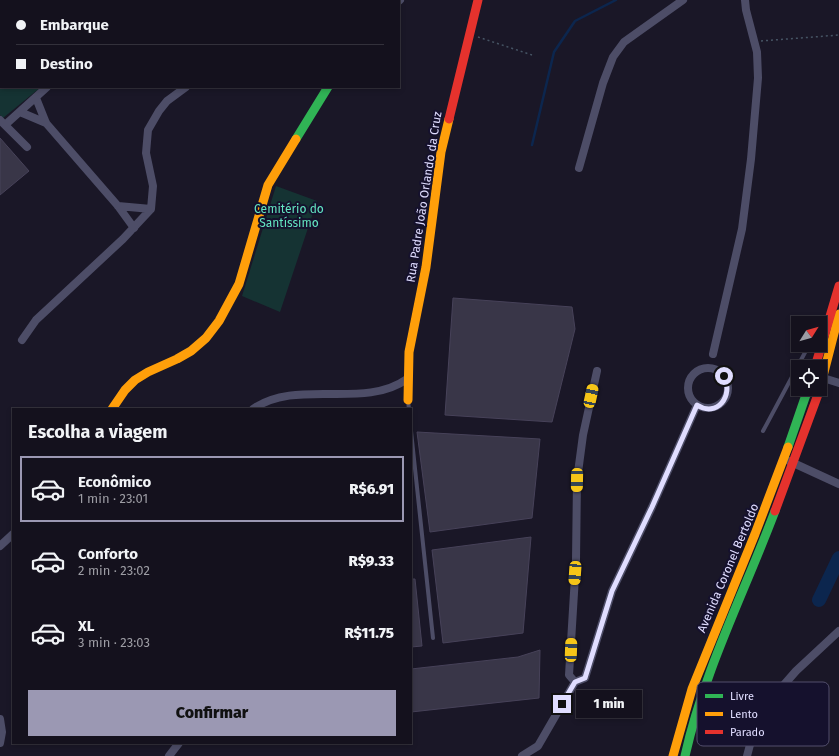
<!DOCTYPE html>
<html lang="pt">
<head>
<meta charset="utf-8">
<style>
  body { margin:0; font-family:"Fira Sans",sans-serif; background:#211f2a; color:#f1f3f6; height:100vh; display:flex; flex-direction:column; font-size:15px; white-space:nowrap }
  * { box-sizing:border-box; margin:0 }
  p { font-size:13px; color:#9d9da4 }
  .icon { flex:none; width:22px; height:22px; fill:none; stroke:currentColor; stroke-width:2; stroke-linecap:round; stroke-linejoin:round }
  .map { position:relative; flex:1; overflow:hidden }
  .details { position:absolute; left:12px; top:408px; width:400px; height:336px; display:flex; flex-direction:column; background:#14111d; border-radius:0px; box-shadow:0 2px 6px #0003,0 0 0 1px #33313b }
  .details>* { flex:none }
  .banner { position:absolute; left:0px; top:0px; width:400px; height:88px; box-shadow:0 2px 6px #0003,0 0 0 1px #33313b; display:grid; align-content:center; height:88px; padding:0 16px; background:#14111d }
  .needle { width:26px; rotate:53deg }
  .tools { position:absolute; left:791px; top:316px; display:grid; gap:8px }
  .tools a { display:grid; place-items:center; width:36px; height:36px; border-radius:0px; background:#14111d; box-shadow:0 2px 6px #0003,0 0 0 1px #33313b; font-size:20px }
  .end { position:absolute; width:18px; height:18px; margin:-9px; border:5px solid #e0ddff; background:#111; box-shadow:0 0 0 2px #111 }
  .from { border-radius:50% }
  .bubble { position:absolute; height:28px; border-radius:0px; background:#14111d; box-shadow:0 2px 6px #0003,0 0 0 1px #33313b; font-size:13px; font-weight:800; line-height:28px; text-align:center }
  .car { position:absolute; width:12px; height:24px; margin:-12px -6px; border-radius:5px; box-shadow:0 0 3px 1px #0007; background:linear-gradient(#f5c518 24%,#345 0 40%,#f5c518 0 76%,#345 0 86%,#f5c518 0) }
  .banner b { display:flex; align-items:center; gap:14px; height:38px; font-size:15px }
  .banner b+b { border-top:1px solid #33313b }
  .banner i { width:10px; height:10px; background:#f1f3f6 }
  ul { padding:0; list-style:none }
  li { display:flex; align-items:center; gap:12px; height:66px; margin:0 8px 6px; padding:0 8px; border:2px solid transparent; border-radius:0px }
  li div { flex:1 }
  li b { display:block; font-size:15px }
  li em { font-style:normal; font-weight:800 }
  li.active { border-color:#9b98b3 }
  li>.icon { width:36px; height:36px; stroke-width:1.5 }
  h2 { padding:0 16px; font-size:18px; line-height:48px }
  .button { display:flex; gap:8px; margin-top:auto; padding:8px 16px }
  .button a { flex:1; height:46px; border-radius:0px; background:#9b98b3; color:#111; font-size:16px; font-weight:800; line-height:46px; text-align:center }
  .map>svg:first-child { display:block }
</style>
</head>
<body>
<div class="map">
<svg width="839" height="756" viewBox="0 0 839 756">
  <rect width="100%" height="100%" fill="#1a1727"/>
  <path fill="#153333" d="M0,7l1,80h40l-38,31 -3,-3z
    M276,186l41,15 -37,111 -38,-16z"/>
  <g fill="none" stroke-linecap="round" stroke-linejoin="round">
    <path stroke="#0c264e" stroke-width="2.5" d="M532,145l22,-93 21,-31 41,-21"/>
    <path stroke="#0c264e" stroke-width="14" d="M819,600l20,-42"/>
  </g>
  <path fill="#393648" stroke="#474259" d="M0,138l29,33 -29,24z
    M453,298l119,9 3,22 -23,93 -107,-7z
    M417,432l123,7 -8,79 -102,14z
    M531,537l-8,96 -80,10 -11,-93z
    M411,579h4l7,67 -11,1z
    M540,650l-1,48 -128,14v-43l107,-12z"/>
  <g fill="none" stroke-linecap="round" stroke-linejoin="round">
    <path stroke="#465464" stroke-width="1.5" stroke-dasharray="2 3" stroke-linecap="butt" d="M478,37l54,18
      M761,41l78,-6"/>
    <path stroke="#4d4d67" stroke-width="4" d="M408,401l1,8
      M411,431l22,207
      M763,431l46,-86"/>
    <path stroke="#4d4d67" stroke-width="8" d="M120,0v1
      M145,1l3,-1
      M399,1l1,-1
      M36,98l10,25 72,83 16,22
      M20,112l26,11
      M0,120l27,27
      M5,125l42,-38
      M579,168l24,-85 10,-26 11,-15 59,-42
      M118,206l33,3
      M22,340l14,-20 87,-81 28,-30 2,-23 -7,-33 2,-23 11,-19 8,-10 19,-14
      M713,354l29,-125 9,-70 7,-81 -1,-26 -11,-42 -1,-10
      M688 388a20 20 0 1 1 40 0a20 20 0 1 1-40 0Z
      M820,377l19,6
      M253,409c43,-31 111,1 154,-30
      M789,461l50,23
      M0,546l13,-12
      M575,682l-6,-7 7,-115 1,-80 6,-45 14,-64
      M0,719l2,13 -2,11
      M169,756l10,-13
      M522,756l16,-10 37,-64 10,-4 27,-87 40,-84 45,-102
      M747,756l8,-30 13,-23 28,-32 43,-40"/>
    <path stroke="#30b455" stroke-width="9" d="M296,139l32,-52
      M788,447l20,-58
      M685,756c19,-85 59,-163 90,-245"/>
    <path stroke="#ff9f0a" stroke-width="9" d="M820,388l19,-74
      M408,400l1,-48 17,-85 15,-115 8,-33
      M112,409l13,-19 10,-10 13,-8 29,-13 14,-8 15,-13 13,-17 20,-37 29,-99 28,-46
      M673,756l19,-67 63,-155 33,-87"/>
    <path stroke="#e5322d" stroke-width="9" d="M449,119l29,-119
      M815,367l24,-81
      M775,511l45,-122"/>
  </g>
  <g fill="none" stroke-linecap="round" stroke-linejoin="round">
    <path stroke="#e0ddff" stroke-width="5" d="M562,704l13,-22 10,-4 27,-87 40,-84 45,-102c20,13 37,-9 27,-29"/>
  </g>
  <g text-anchor="middle" dominant-baseline="central" stroke-width="4" stroke-linejoin="round" paint-order="stroke">
    <g font-size="12" fill="#e0ddff" stroke="#15112d">
      <text transform="translate(424 197) rotate(-81)">Rua Padre João Orlando da Cruz</text>
      <text transform="translate(728 568) rotate(-67)">Avenida Coronel Bertoldo</text>
    </g>
    <g font-size="12" fill="#63e5c1" stroke="#15112d">
      <text x="289" y="209">Cemitério do<tspan x="289" dy="14">Santíssimo</tspan></text>
    </g>
  </g>
  <rect x="697" y="682" width="132" height="64" rx="6" fill="#15112d" stroke="#524e6c" stroke-width="1"/>
  <rect x="705" y="694" width="18" height="4" fill="#30b455"/>
  <rect x="705" y="712" width="18" height="4" fill="#ff9f0a"/>
  <rect x="705" y="730" width="18" height="4" fill="#e5322d"/>
  <g font-size="11" fill="#e0ddff">
    <text x="730" y="700">Livre</text>
    <text x="730" y="718">Lento</text>
    <text x="730" y="736">Parado</text>
  </g>
</svg>
<div class="tools">
<a><svg class="needle" viewBox="-14 -14 28 28"><path d="M0-13l5 13h-10z" fill="#e53935"/><path d="M0 13l5-13h-10z" fill="#9d9da4"/></svg></a>
<a><svg class="icon" aria-label="locate" viewBox="0 0 24 24"><circle cx="12" cy="12" r="6"/><path d="M12 2v4M12 18v4M2 12h4M18 12h4"/></svg></a>
</div>
<i class="end from" style="left:724px;top:376px"></i>
<i class="end" style="left:562px;top:704px"></i>
<div class="bubble" style="left:576px;top:690px;width:66px">1 min</div>
<i class="car" style="left:591px;top:396px;rotate:12deg"></i>
<i class="car" style="left:577px;top:480px;rotate:181deg"></i>
<i class="car" style="left:575px;top:573px;rotate:184deg"></i>
<i class="car" style="left:571px;top:650px;rotate:2deg"></i>
<div class="banner">
<b><i class="from"></i>Embarque</b>
<b><i></i>Destino</b>
</div>
<section class="details">
<h2>Escolha a viagem</h2>
<ul>
<li class="active"><svg class="icon" aria-label="car" viewBox="0 0 24 24"><path d="M5 17H2v-5l4-1 3-4h7l3 4 3 1v5h-3M9 17h6M6 11h13"/><circle cx="7" cy="17" r="2"/><circle cx="17" cy="17" r="2"/></svg><div><b>Econômico</b><p>1 min · 23:01</p></div><em>R$6.91</em></li>
<li><svg class="icon" aria-label="car" viewBox="0 0 24 24"><path d="M5 17H2v-5l4-1 3-4h7l3 4 3 1v5h-3M9 17h6M6 11h13"/><circle cx="7" cy="17" r="2"/><circle cx="17" cy="17" r="2"/></svg><div><b>Conforto</b><p>2 min · 23:02</p></div><em>R$9.33</em></li>
<li><svg class="icon" aria-label="car" viewBox="0 0 24 24"><path d="M5 17H2v-5l4-1 3-4h7l3 4 3 1v5h-3M9 17h6M6 11h13"/><circle cx="7" cy="17" r="2"/><circle cx="17" cy="17" r="2"/></svg><div><b>XL</b><p>3 min · 23:03</p></div><em>R$11.75</em></li>
</ul>
<div class="button"><a>Confirmar</a></div>
</section>
</div>
</body>
</html>
